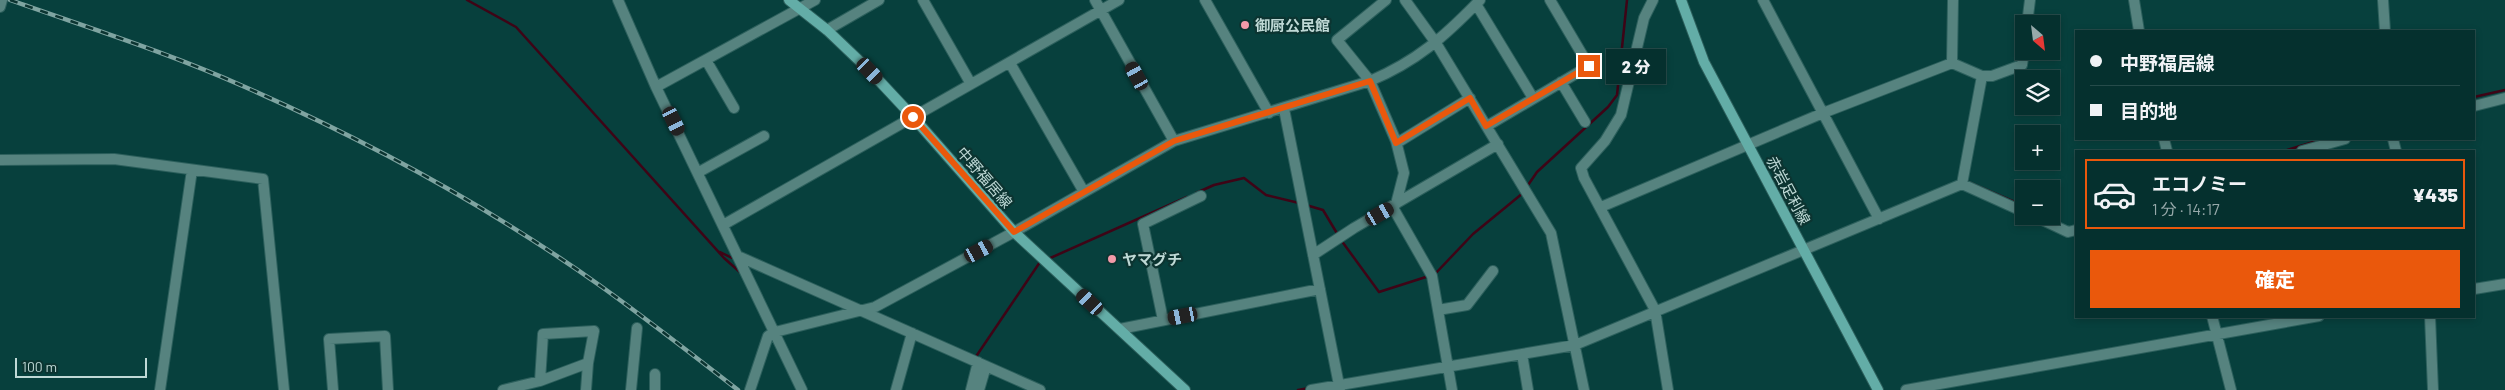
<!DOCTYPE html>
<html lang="ja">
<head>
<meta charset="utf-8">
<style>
  body { margin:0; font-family:Barlow,"Noto Sans JP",sans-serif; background:#133c3a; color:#f1f3f6; height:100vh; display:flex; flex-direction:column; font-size:19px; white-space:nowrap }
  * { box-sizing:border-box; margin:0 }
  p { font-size:16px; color:#97a9aa }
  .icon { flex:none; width:28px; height:28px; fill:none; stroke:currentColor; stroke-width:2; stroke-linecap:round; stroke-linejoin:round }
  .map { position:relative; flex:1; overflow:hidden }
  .details { position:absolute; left:2075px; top:150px; width:400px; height:168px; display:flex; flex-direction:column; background:#05302e; border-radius:0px; box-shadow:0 2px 8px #0003,0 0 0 1px #264b4a }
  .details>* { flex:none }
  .banner { position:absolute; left:2075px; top:30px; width:400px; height:110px; border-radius:0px; box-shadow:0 2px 8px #0003,0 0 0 1px #264b4a; display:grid; align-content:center; height:110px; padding:0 15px; background:#05302e }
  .needle { width:32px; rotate:152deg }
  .tools { position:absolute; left:2015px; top:15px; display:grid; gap:10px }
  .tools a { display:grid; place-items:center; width:45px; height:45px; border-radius:0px; background:#05302e; box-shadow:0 2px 8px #0003,0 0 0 1px #264b4a; font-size:25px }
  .scale { position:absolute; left:15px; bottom:12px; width:132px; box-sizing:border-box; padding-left:5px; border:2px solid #bfd9d6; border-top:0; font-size:14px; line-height:18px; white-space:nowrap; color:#bfd9d6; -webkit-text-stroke:4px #0c3431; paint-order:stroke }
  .end { position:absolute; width:22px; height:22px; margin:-11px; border:6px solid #ea580c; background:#fff; box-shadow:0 0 0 2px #fff }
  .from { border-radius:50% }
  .bubble { position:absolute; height:35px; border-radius:0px; background:#05302e; box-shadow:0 2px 8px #0003,0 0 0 1px #264b4a; font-size:16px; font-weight:800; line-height:35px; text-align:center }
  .car { position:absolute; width:15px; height:30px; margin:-15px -8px; border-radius:6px; box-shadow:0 0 4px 1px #0007; background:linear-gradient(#222 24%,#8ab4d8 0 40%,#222 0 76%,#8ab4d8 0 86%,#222 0) }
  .banner b { display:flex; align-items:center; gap:18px; height:48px; font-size:19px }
  .banner b+b { border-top:1px solid #264b4a }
  .banner i { width:12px; height:12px; background:#f1f3f6 }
  ul { padding:9px 0 0; list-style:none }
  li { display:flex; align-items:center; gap:15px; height:70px; margin:0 10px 8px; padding:0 5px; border:2px solid transparent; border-radius:0px }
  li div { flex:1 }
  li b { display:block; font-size:19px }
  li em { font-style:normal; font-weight:800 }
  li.selected { border-color:#ea580c }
  li>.icon { width:45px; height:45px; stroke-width:1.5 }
  .button { display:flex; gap:10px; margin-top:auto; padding:10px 15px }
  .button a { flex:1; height:58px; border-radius:0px; background:#ea580c; color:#fff; font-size:20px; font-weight:800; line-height:58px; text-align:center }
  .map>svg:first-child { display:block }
</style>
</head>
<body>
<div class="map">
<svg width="2505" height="390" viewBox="0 0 2505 390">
  <rect width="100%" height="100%" fill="#07403d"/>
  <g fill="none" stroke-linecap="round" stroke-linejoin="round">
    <path stroke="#3e0416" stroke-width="2.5" d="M467,0l49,27 208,231 18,16
      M2474,97l31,-7
      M2284,151l39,-12
      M1966,181l58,25
      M1526,188l11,-16 71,-65 9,-12 10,-95
      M1196,193l18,-8 30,-7 22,17 33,8
      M1306,205l17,5 15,25
      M1341,240l38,52 50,-16
      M720,252l12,6
      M1048,259l139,-62
      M1434,275l39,-41 50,-41
      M975,358l65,-96
      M1298,390l11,-2"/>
    <g stroke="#2c5f5c" stroke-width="12">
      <path id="minor" d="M618,0l38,87 146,303
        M923,0l48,84
        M1095,0l79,141
        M1205,0l64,113
        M1386,0l-49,40 33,41 26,60 8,32 -8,31
        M1405,0l31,43 115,190 33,157
        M1653,0l-9,18 -23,97 -16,26 -24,27 3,10 71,132 13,80
        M1763,0l116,219
        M2134,0l5,31
        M2383,0l2,31
        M1476,4l57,94
        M0,7l2,-7
        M2027,24l3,-24
        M827,30l52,-30
        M706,60l28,48
        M1010,63l74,129
        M1952,63l1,-63
        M1561,82l24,40
        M656,87l159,-87
        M2474,106l31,-8
        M1284,109l56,281
        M1487,126l102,-60 -39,-66
        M2164,139l3,12
        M2393,139l3,12
        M1397,143l73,-45
        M2302,151l43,-12
        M0,160l114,-1 149,20 21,211
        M699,172l65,-36
        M1962,184l20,-108h10l30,-11 2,-14
        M1392,206l40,70 20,114
        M1601,207l222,-94 129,-50 30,13
        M2034,216l34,16 8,-2
        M723,225l396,-225
        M1313,255l41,-27 144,-84
        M740,257l300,133
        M2474,289l31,-5
        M1438,310l29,-5 26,-34
        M2212,316l19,74
        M2430,316l3,74
        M1163,320l-20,-96 58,-28
        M1120,329l200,-40
        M1522,354l6,36
        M655,374v16
        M160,390l32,-220
        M333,390l-4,-51 56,-3 3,54
        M503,390l37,-9
        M586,390l2,-27 6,-32 -51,3 -3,47 48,-18
        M631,390l6,-62
        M750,390l18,-54 7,-4 100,-25 139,-75 160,-91 196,-60c47,-20 74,-44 110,-81
        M896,390l16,-57
        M971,390l7,-28
        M979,390l7,-24
        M1311,390l264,-45 387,-161 62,28
        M1906,390l413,-74"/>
    </g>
    <g stroke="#2c5f5c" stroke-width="12">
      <path id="secondary" d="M789,0l38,30 43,41 43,46 101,115 171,158
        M1681,0l23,62 174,328"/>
    </g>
    <use href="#minor" stroke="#56837f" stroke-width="10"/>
    <use href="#secondary" stroke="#63ada7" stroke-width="10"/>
    <g stroke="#7fa4a1" stroke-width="4.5">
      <path id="rail" d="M10,0c79,28 159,53 235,87 125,55 246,121 357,200 46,33 91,68 136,103"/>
    </g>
    <use href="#rail" stroke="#0c3431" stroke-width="2.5" stroke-dasharray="8" stroke-linecap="butt"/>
  </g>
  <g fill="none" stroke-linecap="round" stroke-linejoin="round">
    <path stroke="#ea580c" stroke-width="6" d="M913,117l101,115 160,-91 196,-60 26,62 74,-45 16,28 103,-60"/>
  </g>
  <g fill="#f39aa9" stroke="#0c3431" stroke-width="2">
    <circle cx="1245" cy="25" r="5"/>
    <circle cx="1112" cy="259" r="5"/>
  </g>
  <g text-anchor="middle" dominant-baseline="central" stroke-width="4.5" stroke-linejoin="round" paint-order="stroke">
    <g font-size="15" font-weight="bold" fill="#bfd9d6" stroke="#0c3431" text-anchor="start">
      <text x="1255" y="25">御厨公民館</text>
      <text x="1122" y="259">ヤマグチ</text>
    </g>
    <g font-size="15" fill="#bfd9d6" stroke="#0c3431">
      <text transform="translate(985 177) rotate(49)">中野福居線</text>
      <text transform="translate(1789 190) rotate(62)">赤岩足利線</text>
    </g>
  </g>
</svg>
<div class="tools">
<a><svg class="needle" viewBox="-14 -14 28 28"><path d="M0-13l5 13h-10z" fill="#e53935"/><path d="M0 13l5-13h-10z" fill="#97a9aa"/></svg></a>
<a><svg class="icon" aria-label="layers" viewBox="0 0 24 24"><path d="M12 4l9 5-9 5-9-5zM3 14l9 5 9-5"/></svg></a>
<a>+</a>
<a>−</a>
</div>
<div class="scale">100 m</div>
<i class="end from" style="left:913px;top:117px"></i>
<i class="end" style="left:1589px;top:66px"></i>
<div class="bubble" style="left:1606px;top:49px;width:60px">2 分</div>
<i class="car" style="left:870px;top:71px;rotate:136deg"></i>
<i class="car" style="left:1137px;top:76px;rotate:331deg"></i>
<i class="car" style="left:674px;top:121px;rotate:154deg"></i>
<i class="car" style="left:1380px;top:214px;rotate:60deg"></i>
<i class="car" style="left:979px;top:251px;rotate:62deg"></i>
<i class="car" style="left:1090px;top:302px;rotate:313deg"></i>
<i class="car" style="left:1183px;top:316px;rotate:259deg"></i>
<div class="banner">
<b><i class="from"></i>中野福居線</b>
<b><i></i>目的地</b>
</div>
<section class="details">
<ul>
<li class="selected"><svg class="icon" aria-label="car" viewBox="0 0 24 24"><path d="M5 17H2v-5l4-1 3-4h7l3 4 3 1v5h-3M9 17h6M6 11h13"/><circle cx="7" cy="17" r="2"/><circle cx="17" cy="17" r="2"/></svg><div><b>エコノミー</b><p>1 分 · 14:17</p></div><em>¥435</em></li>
</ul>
<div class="button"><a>確定</a></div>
</section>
</div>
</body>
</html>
